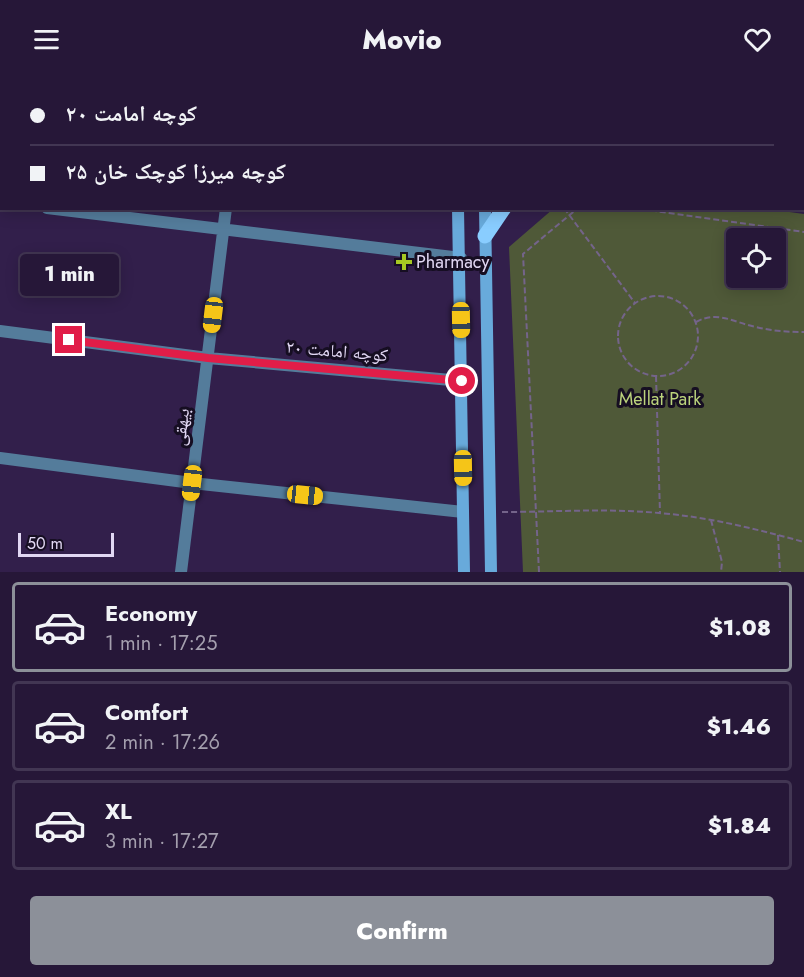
<!DOCTYPE html>
<html lang="en">
<head>
<meta charset="utf-8">
<style>
  body { margin:0; font-family:Jost,"Noto Naskh Arabic",sans-serif; background:#2e2040; color:#f1f3f6; height:100vh; display:flex; flex-direction:column; font-size:22px; white-space:nowrap }
  * { box-sizing:border-box; margin:0 }
  p { font-size:20px; color:#a49fae }
  .icon { flex:none; width:33px; height:33px; fill:none; stroke:currentColor; stroke-width:2; stroke-linecap:round; stroke-linejoin:round }
  .map { position:relative; height:494px; overflow:hidden }
  .details { display:flex; flex-direction:column; background:#261738; flex:1 }
  .details>* { flex:none }
  .top-card { position:absolute; left:0px; top:0px; width:804px; height:132px; box-shadow:0 3px 15px #0003,0 0 0 2px #423653; display:grid; align-content:center; height:132px; padding:0 30px; background:#261738 }
  .buttons { position:absolute; left:726px; top:150px; display:grid; gap:12px }
  .buttons a { display:grid; place-items:center; width:60px; height:60px; border-radius:6px; background:#261738; box-shadow:0 3px 15px #0003,0 0 0 2px #423653; font-size:30px }
  .scale { position:absolute; left:18px; bottom:15px; width:96px; box-sizing:border-box; padding-left:6px; border:3px solid #e1d7f3; border-top:0; font-size:16px; line-height:21px; white-space:nowrap; color:#e1d7f3; -webkit-text-stroke:4px #160e22; paint-order:stroke }
  .end { position:absolute; width:27px; height:27px; margin:-14px; border:8px solid #e11d48; background:#fff; box-shadow:0 0 0 3px #fff }
  .from { border-radius:50% }
  .bubble { position:absolute; height:42px; border-radius:6px; background:#261738; box-shadow:0 3px 15px #0003,0 0 0 2px #423653; font-size:20px; font-weight:800; line-height:42px; text-align:center }
  .car { position:absolute; width:18px; height:36px; margin:-18px -9px; border-radius:8px; box-shadow:0 0 4px 2px #0007; background:linear-gradient(#f5c518 24%,#345 0 40%,#f5c518 0 76%,#345 0 86%,#f5c518 0) }
  .top-card b { display:flex; align-items:center; gap:21px; height:57px; font-size:22px }
  .top-card b+b { border-top:2px solid #423653 }
  .top-card i { width:15px; height:15px; background:#f1f3f6 }
  ul { padding:10px 0 0; list-style:none }
  li { display:flex; align-items:center; gap:18px; height:90px; margin:0 12px 9px; padding:0 18px; border:3px solid #423653; border-radius:6px }
  li div { flex:1 }
  li b { display:block; font-size:22px }
  li em { font-style:normal; font-weight:800 }
  li.current { border-color:#8c9099 }
  li>.icon { width:54px; height:54px; stroke-width:1.5 }
  .primary-button { display:flex; gap:12px; margin-top:auto; padding:12px 30px }
  .primary-button a { flex:1; height:69px; border-radius:6px; background:#8c9099; color:#fff; font-size:24px; font-weight:800; line-height:69px; text-align:center }
  header { display:flex; justify-content:space-between; align-items:center; height:78px; padding:0 30px; background:#261738; font-size:27px; font-weight:800 }
  .map>svg:first-child { display:block }
</style>
</head>
<body>
<header><svg class="icon" aria-label="menu" viewBox="0 0 24 24"><path d="M4 6h16M4 12h16M4 18h16"/></svg>Movio<svg class="icon" aria-label="heart" viewBox="0 0 24 24"><path d="M12 20l-8-8c-3-5 5-10 8-4 3-6 11-1 8 4z"/></svg></header>
<div class="map">
<svg width="804" height="494" viewBox="0 0 804 494">
  <rect width="100%" height="100%" fill="#321f4b"/>
  <path fill="#4f5938" fill-rule="evenodd" d="M761,130l43,6v358h-281l-14,-325 44,-38zM736,160h40v40h-40z"/>
  <path fill="#624e82" stroke="#9783b7" stroke-width="1.5" d="M802,10h2v24h-2z"/>
  <g fill="none" stroke-linecap="round" stroke-linejoin="round">
    <path stroke="#74648a" stroke-width="2" stroke-dasharray="6 3" stroke-linecap="butt" d="M564,130l71,95
      M633,130l171,24
      M618 258a40 40 0 1 1 80 0a40 40 0 1 1-80 0Z
      M696,244c22,-12 39,1 60,5 16,4 32,5 48,5
      M656,298l4,137
      M502,434c53,0 105,-4 157,1 50,4 97,16 145,29
      M711,442l11,42 -1,10
      M778,457l2,37
      M539,494l-16,-318 55,-46"/>
    <path stroke="#547c9b" stroke-width="12" d="M0,125h2
      M47,130l414,50
      M0,253l208,27 254,23
      M0,380l192,25 271,29
      M181,494l45,-364"/>
    <path stroke="#68aadb" stroke-width="12" d="M450,0v2
      M484,0v2
      M458,130l6,364
      M485,130l6,364"/>
    <path stroke="#89cdff" stroke-width="15" d="M59,0l11,2
      M258,0l11,2
      M511,0l2,2
      M802,74h2
      M802,99h2
      M485,158l19,-28"/>
  </g>
  <g fill="none" stroke-linecap="round" stroke-linejoin="round">
    <path stroke="#e11d48" stroke-width="8" d="M69,262l139,18 254,23"/>
  </g>
  <path fill="#a6c822" stroke="#160e22" stroke-width="2" d="M401 175h6v6h6v6h-6v6h-6v-6h-6v-6h6z"/>
  <g text-anchor="middle" dominant-baseline="central" stroke-width="6" stroke-linejoin="round" paint-order="stroke">
    <g font-size="18" fill="#e1d7f3" stroke="#160e22" text-anchor="start">
      <text x="416" y="184">Pharmacy</text>
    </g>
    <g font-size="18" fill="#e1d7f3" stroke="#160e22">
      <text transform="translate(337 273) rotate(5)">کوچه امامت ۲۰</text>
      <text transform="translate(181 349) rotate(-83)">بیهقی</text>
    </g>
    <g font-size="18" fill="#bbd37c" stroke="#160e22">
      <text x="660" y="321">Mellat Park</text>
    </g>
  </g>
</svg>
<div class="buttons">
<a><svg class="icon" aria-label="locate" viewBox="0 0 24 24"><circle cx="12" cy="12" r="6"/><path d="M12 2v4M12 18v4M2 12h4M18 12h4"/></svg></a>
</div>
<div class="scale">50 m</div>
<i class="end from" style="left:462px;top:303px"></i>
<i class="end" style="left:69px;top:262px"></i>
<div class="bubble" style="left:20px;top:176px;width:99px">1 min</div>
<i class="car" style="left:213px;top:237px;rotate:187deg"></i>
<i class="car" style="left:461px;top:242px;rotate:179deg"></i>
<i class="car" style="left:463px;top:390px;rotate:179deg"></i>
<i class="car" style="left:192px;top:405px;rotate:187deg"></i>
<i class="car" style="left:305px;top:417px;rotate:96deg"></i>
<div class="top-card">
<b><i class="from"></i>کوچه امامت ۲۰</b>
<b><i></i>کوچه میرزا کوچک خان ۲۵</b>
</div>
</div>
<section class="details">
<ul>
<li class="current"><svg class="icon" aria-label="car" viewBox="0 0 24 24"><path d="M5 17H2v-5l4-1 3-4h7l3 4 3 1v5h-3M9 17h6M6 11h13"/><circle cx="7" cy="17" r="2"/><circle cx="17" cy="17" r="2"/></svg><div><b>Economy</b><p>1 min · 17:25</p></div><em>$1.08</em></li>
<li><svg class="icon" aria-label="car" viewBox="0 0 24 24"><path d="M5 17H2v-5l4-1 3-4h7l3 4 3 1v5h-3M9 17h6M6 11h13"/><circle cx="7" cy="17" r="2"/><circle cx="17" cy="17" r="2"/></svg><div><b>Comfort</b><p>2 min · 17:26</p></div><em>$1.46</em></li>
<li><svg class="icon" aria-label="car" viewBox="0 0 24 24"><path d="M5 17H2v-5l4-1 3-4h7l3 4 3 1v5h-3M9 17h6M6 11h13"/><circle cx="7" cy="17" r="2"/><circle cx="17" cy="17" r="2"/></svg><div><b>XL</b><p>3 min · 17:27</p></div><em>$1.84</em></li>
</ul>
<div class="primary-button"><a>Confirm</a></div>
</section>
</body>
</html>
